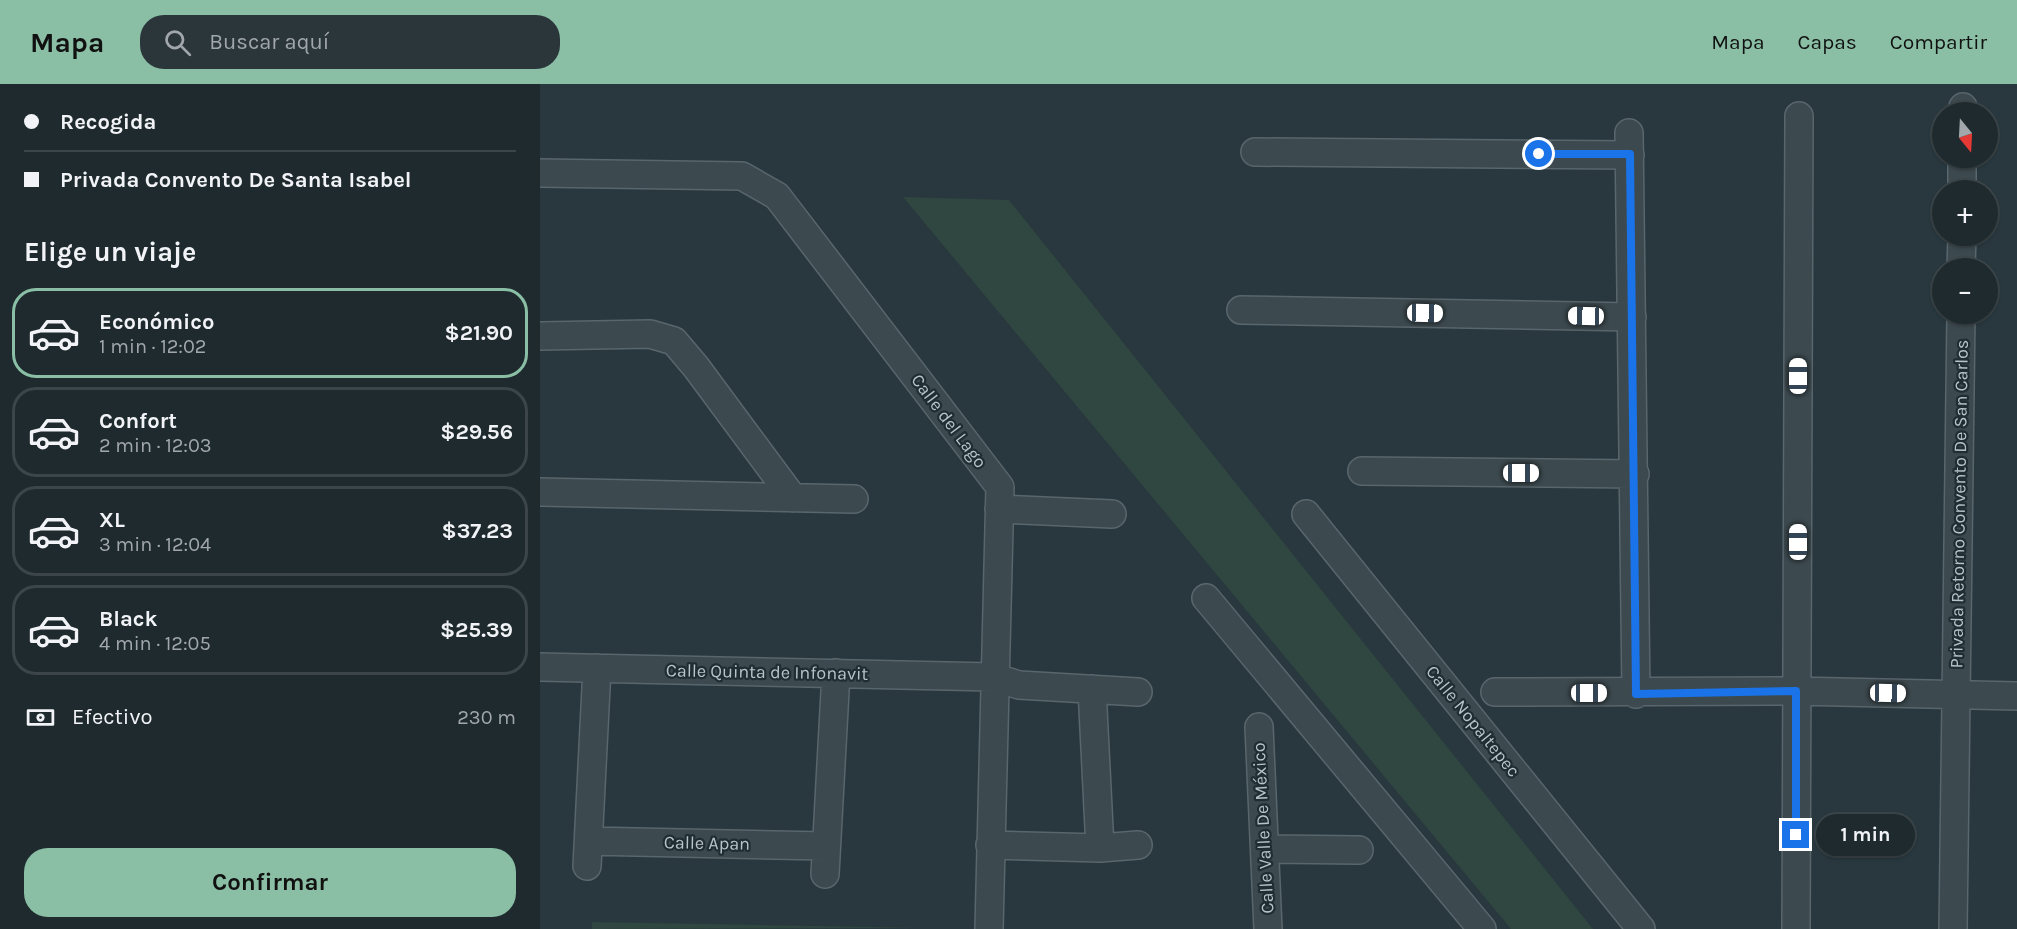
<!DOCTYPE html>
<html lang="es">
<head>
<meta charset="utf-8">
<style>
  body { margin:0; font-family:Karla,sans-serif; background:#2b363a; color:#f1f3f6; height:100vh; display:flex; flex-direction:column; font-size:22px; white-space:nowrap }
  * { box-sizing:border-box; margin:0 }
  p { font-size:20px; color:#a1a7aa }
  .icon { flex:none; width:33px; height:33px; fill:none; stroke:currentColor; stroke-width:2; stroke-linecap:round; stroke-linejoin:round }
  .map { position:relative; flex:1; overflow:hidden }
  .drawer { display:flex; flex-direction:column; background:#1e2a2e; width:540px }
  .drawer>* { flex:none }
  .banner { display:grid; align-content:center; height:132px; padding:0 24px; background:#1e2a2e }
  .needle { width:39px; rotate:162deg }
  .controls { position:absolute; left:1392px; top:18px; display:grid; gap:12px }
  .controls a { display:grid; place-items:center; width:66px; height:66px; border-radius:50%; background:#1e2a2e; box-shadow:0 2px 4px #0004,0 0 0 2px #3c464a; font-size:30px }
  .end { position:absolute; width:27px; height:27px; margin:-14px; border:8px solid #1a73e8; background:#fff; box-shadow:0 0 0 3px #fff }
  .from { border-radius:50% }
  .bubble { position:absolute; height:42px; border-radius:21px; background:#1e2a2e; box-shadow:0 2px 4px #0004,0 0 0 2px #3c464a; font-size:20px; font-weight:700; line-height:42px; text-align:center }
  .car { position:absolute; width:18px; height:36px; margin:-18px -9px; border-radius:8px; box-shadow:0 0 4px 2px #0007; background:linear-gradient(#fff 24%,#345 0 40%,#fff 0 76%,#345 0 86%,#fff 0) }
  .banner b { display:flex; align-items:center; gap:21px; height:57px; font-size:22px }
  .banner b+b { border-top:2px solid #3c464a }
  .banner i { width:15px; height:15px; background:#f1f3f6 }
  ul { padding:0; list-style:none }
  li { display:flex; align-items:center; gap:18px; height:90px; margin:0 12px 9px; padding:0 12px; border:3px solid #3c464a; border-radius:24px }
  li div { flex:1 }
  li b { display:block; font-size:22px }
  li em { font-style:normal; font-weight:700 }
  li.selected { border-color:#8abfa5 }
  li>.icon { width:54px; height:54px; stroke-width:1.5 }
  h2 { padding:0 24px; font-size:27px; line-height:72px }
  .pay { display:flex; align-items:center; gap:15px; height:66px; padding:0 24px; font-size:22px }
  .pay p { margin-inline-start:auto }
  .primary-button { display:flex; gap:12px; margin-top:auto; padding:12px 24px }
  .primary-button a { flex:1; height:69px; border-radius:24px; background:#8abfa5; color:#111; font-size:24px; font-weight:700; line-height:69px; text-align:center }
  header { display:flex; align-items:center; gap:36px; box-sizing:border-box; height:84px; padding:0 30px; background:#8abfa5; color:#111 }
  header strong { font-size:28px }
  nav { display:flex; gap:33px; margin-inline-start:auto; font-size:21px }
  .search { width:420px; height:54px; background:#2b363a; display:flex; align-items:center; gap:15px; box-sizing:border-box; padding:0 21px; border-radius:24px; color:#a1a7aa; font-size:22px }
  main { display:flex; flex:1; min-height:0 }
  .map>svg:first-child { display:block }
</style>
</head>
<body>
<header>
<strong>Mapa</strong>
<div class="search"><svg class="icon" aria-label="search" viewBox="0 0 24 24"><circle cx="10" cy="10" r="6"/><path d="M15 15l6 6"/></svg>Buscar aquí</div>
<nav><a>Mapa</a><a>Capas</a><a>Compartir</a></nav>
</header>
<main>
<section class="drawer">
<div class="banner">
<b><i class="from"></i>Recogida</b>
<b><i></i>Privada Convento De Santa Isabel</b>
</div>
<h2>Elige un viaje</h2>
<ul>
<li class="selected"><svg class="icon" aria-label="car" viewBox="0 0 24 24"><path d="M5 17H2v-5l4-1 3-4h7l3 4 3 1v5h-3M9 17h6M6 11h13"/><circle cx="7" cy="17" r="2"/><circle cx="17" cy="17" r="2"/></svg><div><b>Económico</b><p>1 min · 12:02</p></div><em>$21.90</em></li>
<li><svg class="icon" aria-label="car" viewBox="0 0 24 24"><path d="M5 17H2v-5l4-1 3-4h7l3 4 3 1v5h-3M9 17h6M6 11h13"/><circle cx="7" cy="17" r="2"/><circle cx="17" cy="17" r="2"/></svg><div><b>Confort</b><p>2 min · 12:03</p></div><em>$29.56</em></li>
<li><svg class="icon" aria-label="car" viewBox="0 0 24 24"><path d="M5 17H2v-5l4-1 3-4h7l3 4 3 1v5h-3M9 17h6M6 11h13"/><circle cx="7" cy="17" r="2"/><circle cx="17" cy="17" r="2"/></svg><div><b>XL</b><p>3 min · 12:04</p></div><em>$37.23</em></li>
<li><svg class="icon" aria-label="car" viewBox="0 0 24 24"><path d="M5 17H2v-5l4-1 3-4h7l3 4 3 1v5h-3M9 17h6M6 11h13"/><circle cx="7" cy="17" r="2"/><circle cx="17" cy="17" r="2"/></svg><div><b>Black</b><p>4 min · 12:05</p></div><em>$25.39</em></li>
</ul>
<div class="pay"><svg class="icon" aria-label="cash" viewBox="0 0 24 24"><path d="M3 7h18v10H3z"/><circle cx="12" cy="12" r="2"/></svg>Efectivo<p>230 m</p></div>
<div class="primary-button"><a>Confirmar</a></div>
</section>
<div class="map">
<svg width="1477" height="845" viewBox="0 0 1477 845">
  <rect width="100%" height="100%" fill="#28383e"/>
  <path fill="#304640" d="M363,113l106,3 584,729h-82z
    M52,838l334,6 -334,1z"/>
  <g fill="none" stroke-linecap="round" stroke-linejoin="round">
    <g stroke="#59666c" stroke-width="30">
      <path id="minor" d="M1423,28v-5
        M1089,49l7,561
        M715,68l375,3
        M0,89l202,3 35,20 223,291 -11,442
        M1422,106v-32
        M1421,184l1,-32
        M701,226l391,7
        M0,252l110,-2 24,7 22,26 97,131
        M822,387l273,3
        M0,408l314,7
        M459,425l113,5
        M766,430l335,415
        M666,514l276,331
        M0,583l453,10 26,8 119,7
        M552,605l8,159
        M955,608l301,-1 221,5
        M719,643l9,202
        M49,757l236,5
        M450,761l110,3 38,-3
        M725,765l94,1
        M47,782l10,-198
        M285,790l11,-201
        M1256,845l3,-813
        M1413,845l8,-615"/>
    </g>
    <use href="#minor" stroke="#3c494e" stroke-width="27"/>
  </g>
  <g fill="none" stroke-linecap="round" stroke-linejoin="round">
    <path stroke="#1a73e8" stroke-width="8" d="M999,70h91l6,540 160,-3v144"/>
  </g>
  <g text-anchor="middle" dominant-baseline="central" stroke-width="4.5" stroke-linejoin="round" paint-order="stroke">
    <g font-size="18" fill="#b8c3c9" stroke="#202e34">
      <text transform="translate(409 337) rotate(53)">Calle del Lago</text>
      <text transform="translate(1419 420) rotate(-89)">Privada Retorno Convento De San Carlos</text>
      <text transform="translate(227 588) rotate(1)">Calle Quinta de Infonavit</text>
      <text transform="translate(933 637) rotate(51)">Calle Nopaltepec</text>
      <text transform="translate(723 744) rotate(-93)">Calle Valle De México</text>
      <text transform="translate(167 759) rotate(1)">Calle Apan</text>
    </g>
  </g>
</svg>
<div class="controls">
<a><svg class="needle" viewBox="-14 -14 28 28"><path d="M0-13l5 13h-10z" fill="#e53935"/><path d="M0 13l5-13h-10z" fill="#a1a7aa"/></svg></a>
<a>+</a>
<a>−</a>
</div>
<i class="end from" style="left:999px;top:70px"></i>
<i class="end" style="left:1256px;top:751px"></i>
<div class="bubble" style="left:1276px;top:730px;width:99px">1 min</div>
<i class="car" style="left:885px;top:229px;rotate:91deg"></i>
<i class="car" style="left:1046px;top:232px;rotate:271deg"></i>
<i class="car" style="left:1258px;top:292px;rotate:0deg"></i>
<i class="car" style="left:981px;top:389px;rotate:90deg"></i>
<i class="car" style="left:1258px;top:458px;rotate:0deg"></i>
<i class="car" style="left:1049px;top:609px;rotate:90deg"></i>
<i class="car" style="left:1348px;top:609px;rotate:91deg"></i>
</div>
</main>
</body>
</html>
